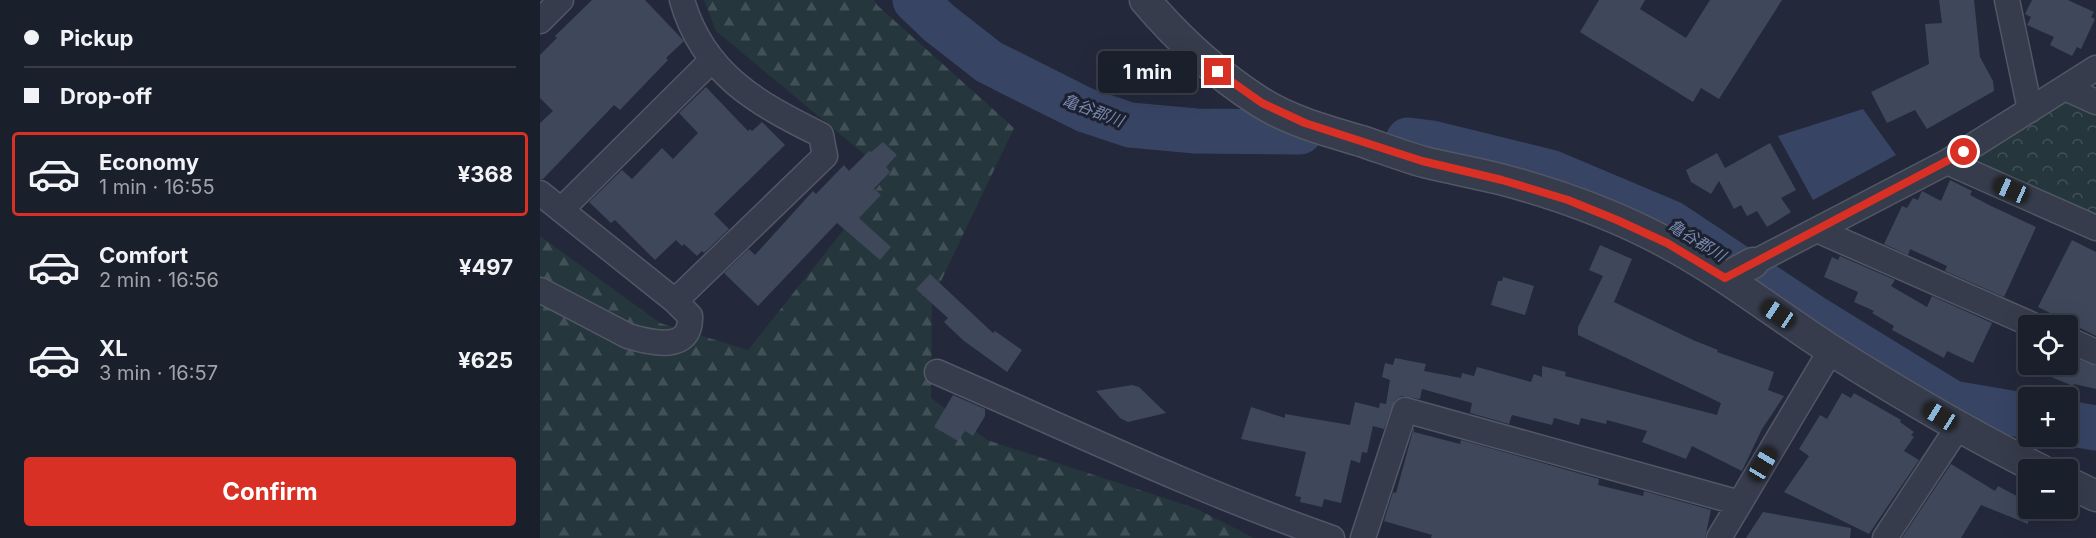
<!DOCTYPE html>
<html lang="en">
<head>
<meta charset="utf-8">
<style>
  body { margin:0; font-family:Inter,"Noto Sans JP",sans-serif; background:#272c38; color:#f1f3f6; height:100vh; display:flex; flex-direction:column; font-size:22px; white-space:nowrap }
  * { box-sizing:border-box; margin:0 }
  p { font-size:20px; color:#9fa2a9 }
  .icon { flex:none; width:33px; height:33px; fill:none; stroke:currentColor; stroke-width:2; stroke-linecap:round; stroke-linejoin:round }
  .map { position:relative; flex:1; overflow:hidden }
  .panel { display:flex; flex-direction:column; background:#1a1f2c; width:540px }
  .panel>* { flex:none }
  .top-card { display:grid; align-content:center; height:132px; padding:0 24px; background:#1a1f2c }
  .buttons { position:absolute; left:1478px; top:315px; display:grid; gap:12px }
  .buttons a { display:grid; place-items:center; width:60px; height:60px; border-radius:6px; background:#1a1f2c; box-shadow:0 6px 24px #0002,0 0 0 2px #383d48; font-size:30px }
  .end { position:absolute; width:27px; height:27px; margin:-14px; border:8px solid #d93025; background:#fff; box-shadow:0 0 0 3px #fff }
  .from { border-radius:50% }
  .bubble { position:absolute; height:42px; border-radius:6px; background:#1a1f2c; box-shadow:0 6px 24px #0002,0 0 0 2px #383d48; font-size:20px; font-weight:700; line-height:42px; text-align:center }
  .car { position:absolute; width:18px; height:36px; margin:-18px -9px; border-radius:8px; box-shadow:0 0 4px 2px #0007; background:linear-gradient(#222 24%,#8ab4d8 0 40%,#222 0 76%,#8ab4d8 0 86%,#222 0) }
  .top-card b { display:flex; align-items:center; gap:21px; height:57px; font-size:22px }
  .top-card b+b { border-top:2px solid #383d48 }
  .top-card i { width:15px; height:15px; background:#f1f3f6 }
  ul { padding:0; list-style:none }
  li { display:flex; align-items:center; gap:18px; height:84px; margin:0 12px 9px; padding:0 12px; border:3px solid transparent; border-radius:6px }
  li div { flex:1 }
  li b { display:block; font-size:22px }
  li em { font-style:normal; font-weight:700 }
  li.current { border-color:#d93025 }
  li>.icon { width:54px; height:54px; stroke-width:1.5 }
  .button { display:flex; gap:12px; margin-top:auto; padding:12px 24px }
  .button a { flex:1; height:69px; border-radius:6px; background:#d93025; color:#fff; font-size:24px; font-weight:700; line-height:69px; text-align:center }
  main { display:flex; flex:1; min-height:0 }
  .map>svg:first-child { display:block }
</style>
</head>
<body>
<main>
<section class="panel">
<div class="top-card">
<b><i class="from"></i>Pickup</b>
<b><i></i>Drop-off</b>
</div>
<ul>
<li class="current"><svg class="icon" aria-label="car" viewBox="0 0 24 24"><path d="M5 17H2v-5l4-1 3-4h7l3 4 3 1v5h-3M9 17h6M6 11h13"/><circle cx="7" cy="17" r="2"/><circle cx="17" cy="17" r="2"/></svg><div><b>Economy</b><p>1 min · 16:55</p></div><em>¥368</em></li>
<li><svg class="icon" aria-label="car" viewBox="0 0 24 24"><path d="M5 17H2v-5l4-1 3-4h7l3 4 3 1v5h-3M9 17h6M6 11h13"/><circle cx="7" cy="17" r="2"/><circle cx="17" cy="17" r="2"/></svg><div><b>Comfort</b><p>2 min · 16:56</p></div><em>¥497</em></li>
<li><svg class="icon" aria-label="car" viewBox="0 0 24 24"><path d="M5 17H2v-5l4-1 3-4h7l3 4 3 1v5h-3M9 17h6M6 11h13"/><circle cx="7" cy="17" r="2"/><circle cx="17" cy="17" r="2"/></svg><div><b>XL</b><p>3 min · 16:57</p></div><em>¥625</em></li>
</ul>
<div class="button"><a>Confirm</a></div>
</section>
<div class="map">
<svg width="1556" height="538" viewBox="0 0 1556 538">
  <defs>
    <pattern id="forest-firs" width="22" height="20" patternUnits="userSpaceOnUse" patternTransform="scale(1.5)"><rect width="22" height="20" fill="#25363c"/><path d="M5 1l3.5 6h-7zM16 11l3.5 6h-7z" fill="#425157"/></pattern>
    <pattern id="park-crowns" width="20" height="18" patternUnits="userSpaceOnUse" patternTransform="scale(1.5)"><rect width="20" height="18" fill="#25363c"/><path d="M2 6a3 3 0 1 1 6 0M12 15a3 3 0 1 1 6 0" fill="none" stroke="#425157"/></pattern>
  </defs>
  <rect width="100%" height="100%" fill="#23293b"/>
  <path fill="url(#forest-firs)" d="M164,0h170l4,6 136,122 -82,172 -1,98 56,42 208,68 59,30h-714v-302l120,87 88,27 140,-176 -172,-143z"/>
  <path fill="url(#park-crowns)" d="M1525,88l31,14v126l-149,-66z"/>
  <path fill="#384464" d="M1323,109l33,46 -83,45 -35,-64z"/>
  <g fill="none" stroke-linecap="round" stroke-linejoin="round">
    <path stroke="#384464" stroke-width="45" d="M375,0l24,23 50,39 96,48 45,15 66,6 104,1
      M868,140l24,3 118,29 121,51 143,95 138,85 76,13
      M1527,423l29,5"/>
  </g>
  <path fill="#3f475b" d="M52,0h53l39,41 -18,17 2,2 -48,50 -6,-5 -71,74h-3v-56l13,-12 -13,-13v-43l17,-17 -2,-2z
    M1059,0h46l-5,9 46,29 24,-38h72l-63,99 -18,-11 -8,14 -113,-70z
    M1399,0h35l6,57 13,24 1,10 -67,38 -12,-19 -28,13 -16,-31 58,-28 -4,-40 17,-1z
    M1492,0h36l26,12 -3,5 4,2 -14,30 -4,-2 -5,9 -22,-11 4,-8 -27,-12 4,-8 -6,-3z
    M166,87l42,44 2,-2 2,2 10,-9 23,23 -71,69 15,15 -25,24 -2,-2 -5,5 -13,-12 -2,2 -6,-6 -21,20 -40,-40 -4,3 -22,-21 33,-32 10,9 30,-31 11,11 25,-26 -19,-20z
    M343,142l14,13 -11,12 4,5 -16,17 7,6 -22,23 32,29 -11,13 -43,-37 -79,83 -34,-33 25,-24 6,6 58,-64 3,3 28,-29 5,6 20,-20 2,1z
    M1230,143l26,47 -15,8 10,14 -24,15 -10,-16 -10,5 -6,-11 -7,4 -15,-28 -8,13 -20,-12 -5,-12 31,-17 8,15z
    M1410,180l22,11 -2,4 21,11 45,21 -32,70 -59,-26 2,-5 -37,-17 -2,6 -24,-11 18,-38 5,2 6,-10 5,2 4,-9 19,10z
    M1532,240l24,12v84l-58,-29z
    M1060,245l32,14 -18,43 79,38 25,10 -1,2 57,20 -6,18 16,6 -22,33 -20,42 -50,-25 -6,13 -44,-17 5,-11 -40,-11 -1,4 -25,-6 -2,7 -25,-7 -2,7 -40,-10 -3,9 -39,-11 2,-10 -50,-14 -2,10 -18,-3 -7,4 -11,29 -11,-3 -6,27 -5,-1 -2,11 -9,-3 -10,43 -17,-4 -2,8 -22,-5 1,-5 -6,-1 11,-44 -65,-13 10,-32 34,11v-4l65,11 5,-23 24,6 1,-5 6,1 4,-24 -8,-3 3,-14 8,2 2,-7 31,6 -2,7 37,7 1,-5 12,3 3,-9 54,15 3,-8 8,3v-11l24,6 -1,4 152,39 4,-12 -143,-68v-8l25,-51 -14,-6z
    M1300,256l55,24 -4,6 36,21 5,-11 60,27 -19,40 -26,-12 -3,7 -52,-28 2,-4 -22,-13 2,-2 -20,-9 4,-10 -34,-15 8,-20 6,3z
    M390,274l63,59 2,-2 27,19 -15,22 -43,-31 -20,-19 4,-4 -32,-29z
    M963,277l31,9 -9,29 -34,-10 7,-24h4z
    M1538,359l18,7v23l-22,-5 -1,2 -51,-21 54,-1z
    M592,385l7,2 27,26 -38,9 -8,-4 -24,-27z
    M1302,393l9,5 3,-5 47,27 -1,2 14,10 -3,3 3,2 -10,14 15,9 -50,74 -85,-42 25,-36 -10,-7 21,-34 7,4z
    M413,395l32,14v7l-12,20 -8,-5 -7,10 -24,-14z
    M874,427v5l46,12 1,-4 138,39 -1,6 45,11 1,-5 67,19 -6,28h-274l1,-3 -48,-14 9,-29 3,1z
    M1411,464l44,27 3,-5 30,16v22l-47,-19 -20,33h-59z
    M1223,512l88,16 -1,10h-104z"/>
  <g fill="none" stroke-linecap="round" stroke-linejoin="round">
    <g stroke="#525766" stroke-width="27">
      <path id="minor" d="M1467,0l23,110
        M0,21l21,-21
        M1525,88l31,14
        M1407,162l149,66
        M0,193l135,108 150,-145 -4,-21c-63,-31 -118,-61 -139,-135
        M21,210l151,-150
        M1277,230l218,96
        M1213,263l194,-101 149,-94
        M0,290l88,46c23,7 64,17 62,-20l-15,-15
        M1527,339l29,13
        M397,372c131,57 260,119 395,166
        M823,538l42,-128 335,93
        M1179,538l112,-188
        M1345,538l73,-111"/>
    </g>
    <g stroke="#525766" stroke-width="33">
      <path id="tertiary" d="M605,0c33,39 73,75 115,102 30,19 67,29 101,39 21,7 42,15 63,21 25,6 51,11 76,17 57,15 115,36 167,64 58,31 110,72 164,107 68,43 138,84 210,120
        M1185,278l28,-15
        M1527,482l29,14"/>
    </g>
    <use href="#minor" stroke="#363c4b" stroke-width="24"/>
    <use href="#tertiary" stroke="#363c4b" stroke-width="30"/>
  </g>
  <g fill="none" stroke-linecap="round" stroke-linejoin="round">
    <path stroke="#d93025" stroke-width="8" d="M678,72l44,31 43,20 117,38 80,19 66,20 49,20 50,23 58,35 239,-126"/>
  </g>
  <g text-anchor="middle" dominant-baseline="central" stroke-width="6" stroke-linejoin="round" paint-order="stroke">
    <g font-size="16" font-style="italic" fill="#7a88ae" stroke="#1c2130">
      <text transform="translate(553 110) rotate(21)">亀谷郡川</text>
      <text transform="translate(1157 240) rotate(32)">亀谷郡川</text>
    </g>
  </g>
</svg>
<div class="buttons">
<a><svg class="icon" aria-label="locate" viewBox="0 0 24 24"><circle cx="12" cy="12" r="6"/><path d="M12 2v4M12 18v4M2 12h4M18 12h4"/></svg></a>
<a>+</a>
<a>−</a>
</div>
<i class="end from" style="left:1424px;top:152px"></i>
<i class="end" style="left:678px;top:72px"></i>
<div class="bubble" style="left:558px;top:51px;width:99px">1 min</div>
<i class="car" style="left:1471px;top:190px;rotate:294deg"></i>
<i class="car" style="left:1238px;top:314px;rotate:304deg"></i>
<i class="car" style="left:1400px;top:416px;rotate:302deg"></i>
<i class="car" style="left:1223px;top:464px;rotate:31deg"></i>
</div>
</main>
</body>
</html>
